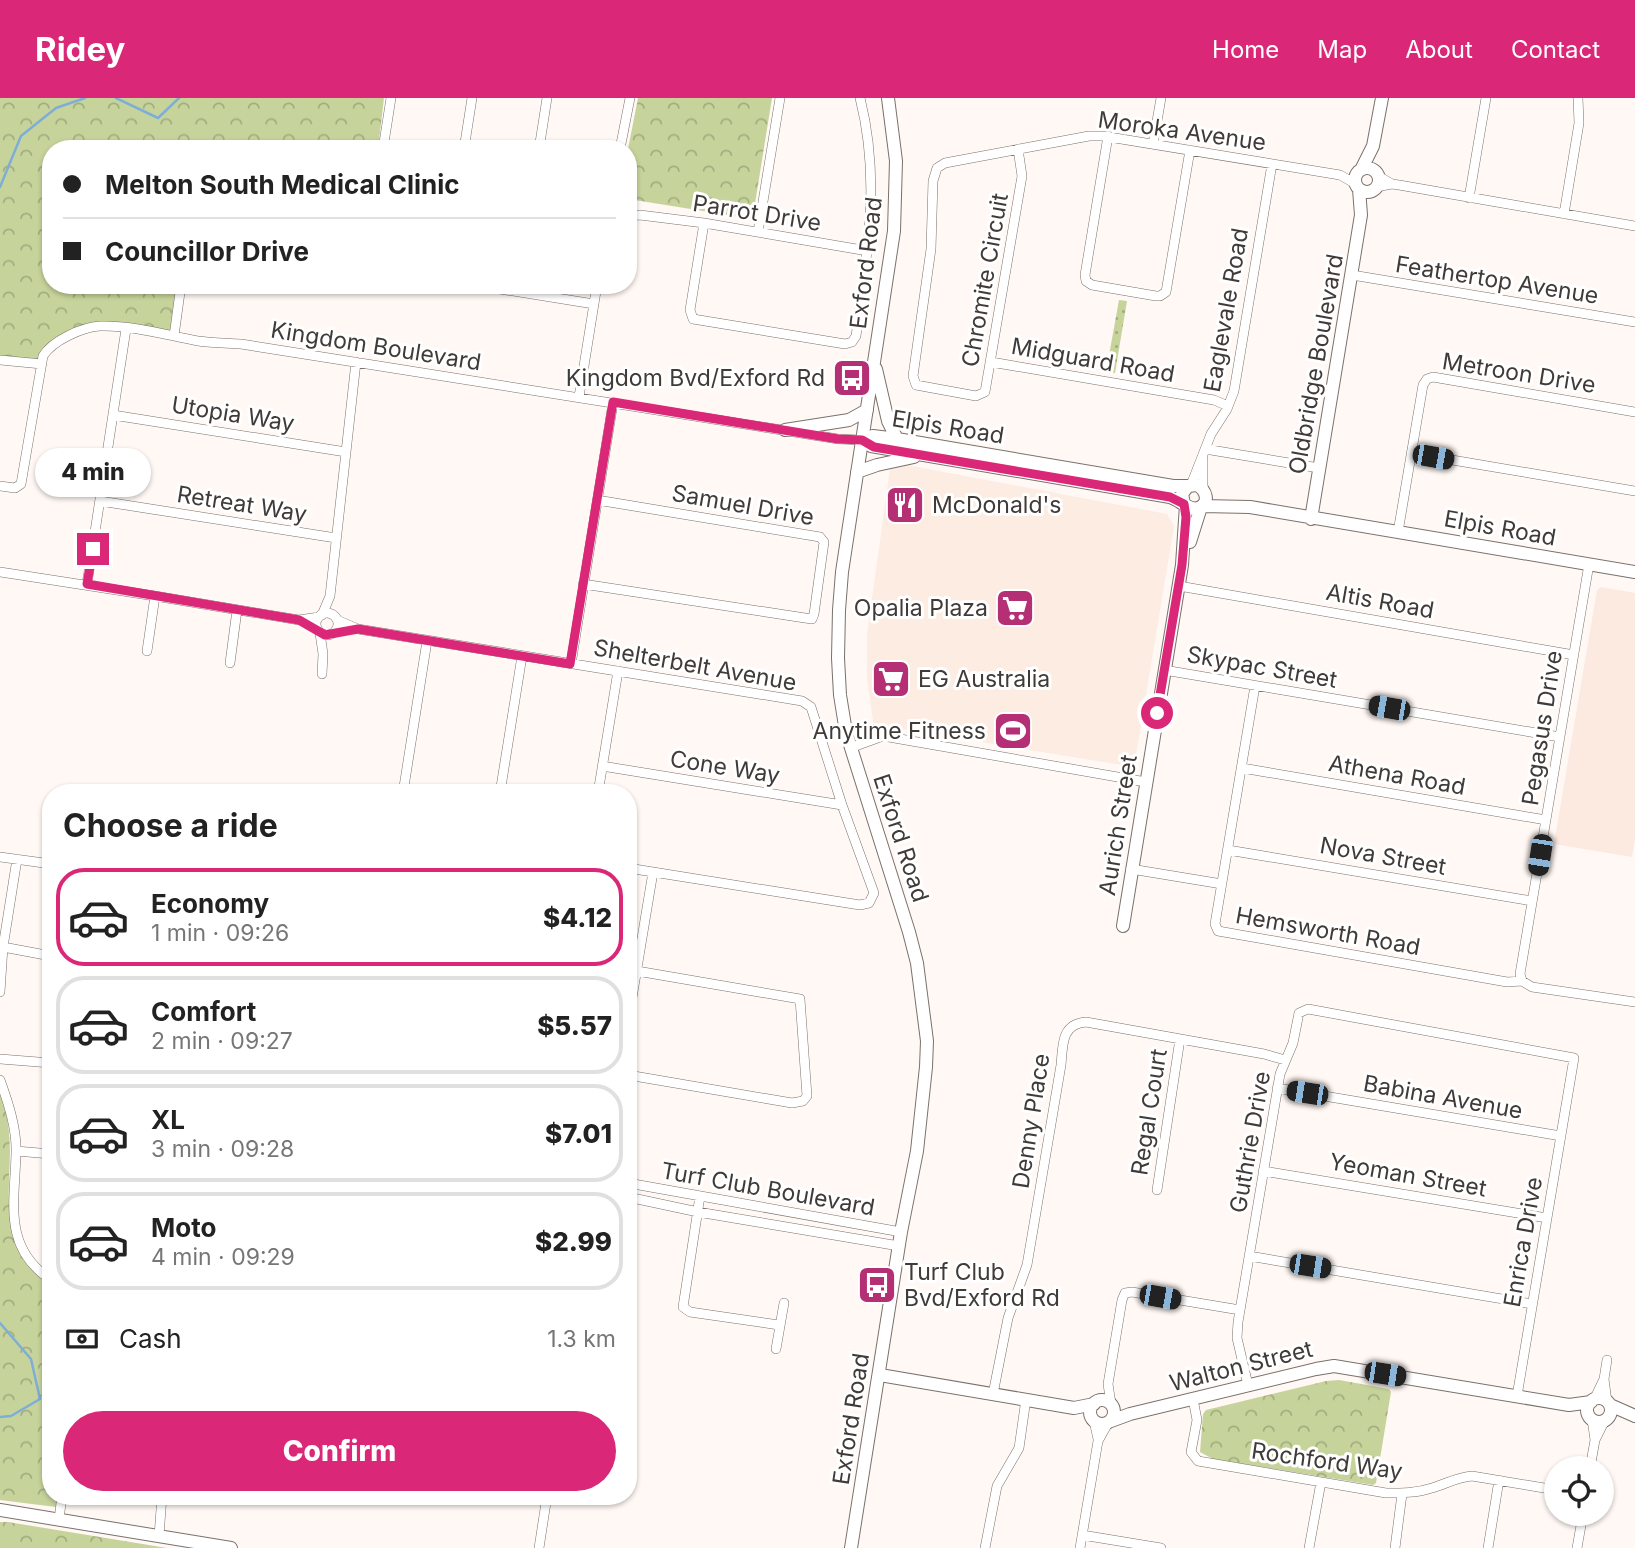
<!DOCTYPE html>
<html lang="en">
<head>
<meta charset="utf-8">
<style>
  body { margin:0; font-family:Inter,sans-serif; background:#f6f6f6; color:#222; height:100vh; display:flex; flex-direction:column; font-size:26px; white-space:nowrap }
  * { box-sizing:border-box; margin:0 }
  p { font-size:23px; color:#767676 }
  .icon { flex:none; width:38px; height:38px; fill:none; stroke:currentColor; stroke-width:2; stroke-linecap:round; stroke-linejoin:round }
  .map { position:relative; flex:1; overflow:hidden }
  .side { position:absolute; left:42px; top:686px; width:595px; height:721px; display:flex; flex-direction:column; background:#fff; border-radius:28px; box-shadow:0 2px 5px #0004 }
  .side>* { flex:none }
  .banner { position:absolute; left:42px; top:42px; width:595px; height:154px; border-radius:28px; box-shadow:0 2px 5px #0004; display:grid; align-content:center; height:154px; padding:0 21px; background:#fff }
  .fabs { position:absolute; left:1544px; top:1358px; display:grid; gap:14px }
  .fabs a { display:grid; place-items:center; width:70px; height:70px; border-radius:50%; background:#fff; box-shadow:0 2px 5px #0004; font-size:35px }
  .end { position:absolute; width:32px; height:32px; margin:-16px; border:9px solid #db2777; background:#fff; box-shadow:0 0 0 4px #fff }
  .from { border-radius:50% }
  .bubble { position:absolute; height:49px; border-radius:24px; background:#fff; box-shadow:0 2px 5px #0004; font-size:23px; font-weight:800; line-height:49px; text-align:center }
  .car { position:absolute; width:21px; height:42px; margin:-21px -10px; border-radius:9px; box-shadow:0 0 5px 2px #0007; background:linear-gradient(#222 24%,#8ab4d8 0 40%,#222 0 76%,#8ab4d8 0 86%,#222 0) }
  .banner b { display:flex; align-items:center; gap:24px; height:66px; font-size:26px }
  .banner b+b { border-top:2px solid #e0e0e0 }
  .banner i { width:18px; height:18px; background:#222 }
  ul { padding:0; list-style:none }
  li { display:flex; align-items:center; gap:21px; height:98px; margin:0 14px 10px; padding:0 7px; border:4px solid #e0e0e0; border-radius:28px }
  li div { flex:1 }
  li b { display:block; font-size:26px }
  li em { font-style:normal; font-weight:800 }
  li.current { border-color:#db2777 }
  li>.icon { width:63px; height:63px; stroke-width:1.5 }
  h2 { padding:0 21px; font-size:32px; line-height:84px }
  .pay { display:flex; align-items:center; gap:18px; height:77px; padding:0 21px; font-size:26px }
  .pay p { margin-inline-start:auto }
  .button { display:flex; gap:14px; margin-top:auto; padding:14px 21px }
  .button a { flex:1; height:80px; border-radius:42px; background:#db2777; color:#fff; font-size:28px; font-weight:800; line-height:80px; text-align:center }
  header { display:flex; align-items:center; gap:42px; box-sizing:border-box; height:98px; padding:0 35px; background:#db2777; color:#fff }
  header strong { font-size:33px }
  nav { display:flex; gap:38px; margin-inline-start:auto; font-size:24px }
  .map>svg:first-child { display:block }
</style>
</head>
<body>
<header>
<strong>Ridey</strong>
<nav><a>Home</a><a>Map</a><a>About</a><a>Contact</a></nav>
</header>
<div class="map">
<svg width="1635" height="1450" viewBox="0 0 1635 1450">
  <defs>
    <pattern id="grass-dots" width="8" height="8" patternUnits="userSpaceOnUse" patternTransform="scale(1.75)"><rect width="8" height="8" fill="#c6d49b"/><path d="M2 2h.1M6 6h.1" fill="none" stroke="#a2ad7f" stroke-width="1.8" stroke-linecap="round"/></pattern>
    <pattern id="forest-crowns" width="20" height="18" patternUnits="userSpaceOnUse" patternTransform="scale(1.75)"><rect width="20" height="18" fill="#c6d49b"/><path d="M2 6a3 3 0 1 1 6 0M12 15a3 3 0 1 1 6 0" fill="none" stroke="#a2ad7f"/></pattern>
  </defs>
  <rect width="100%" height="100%" fill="#fff8f4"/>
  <path fill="#fdece1" d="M891,364l276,52 7,12 -40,241 -238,-39 -22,-1 -7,-48v-45z"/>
  <path fill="#fce9e0" d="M1601,489l34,6v246l-3,18 -78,-13 43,-254z"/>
  <path fill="url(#grass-dots)" d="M1119,202l8,1 -12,72 -9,-1z"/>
  <path fill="url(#forest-crowns)" d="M0,0h384l-6,51h-327v136h129l-7,46 -76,-7 -37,13 -20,25 -40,-5z
    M638,0h134l-19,118 -4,3 1,-9 -8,-1 -1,8 -113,-18v-50z
    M0,994c7,19 10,40 10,60 -1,52 -10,100 41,133v211h7l-2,11 -56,-7z
    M1326,1283l13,-1 50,9 2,3 -15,91 -3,2 -160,-26 -13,-7 3,-38 3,-4z
    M0,1424h8l159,26h-167z"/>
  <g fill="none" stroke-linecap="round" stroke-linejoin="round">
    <path stroke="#7eaed8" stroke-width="2.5" d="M116,0l42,20 21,-20
      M0,89l21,-51 35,-28 29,-10
      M0,1225l31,36 9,40 -29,17 -11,1"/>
    <g stroke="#7a716c" stroke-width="10">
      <path id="street" d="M1108,38l-23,139 1,6 6,4 64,11h4l6,-4 24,-142
        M1153,46l8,-46
        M383,51l8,-51
        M464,51l8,-51
        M539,51l8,-51
        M620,51l10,-51
        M1018,51l4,27 -37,216 -9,4 -60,-11 -3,-9 18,-127 2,-68 4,-13 8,-5 144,-27h14l237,39 16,9
        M1378,78l14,8 7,1 236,41
        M1376,89l16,-3
        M1469,100l17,-100
        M1564,116l15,-91 -1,-25
        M628,118l12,-1 64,8 164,28
        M704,125l-14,87 3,9 152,25 7,-2 4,-6c11,-82 25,-155 4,-238
        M758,134l22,-134
        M1352,177l283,47
        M475,187l119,19
        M174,238l7,-51
        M0,262l42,4
        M991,264l223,38 14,6
        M579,299l18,-112
        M113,317l233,37
        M1205,351l114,19
        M1411,355l224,38
        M1203,361v29
        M1191,387l20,-51 16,-25 7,-18 38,-227
        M0,388l15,2 6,-4 22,-128c9,-15 39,-29 57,-30 32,-1 66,9 98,15 14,2 29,2 43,3l597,95 24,1
        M100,403l236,37
        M1398,434l25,-147 4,-6 6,-2 202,35
        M0,474l155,24 -8,55
        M87,486l39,-255
        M583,486l222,34 7,1 2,-5 10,-72 -4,-5 -223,-37
        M1179,488l395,69
        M155,498l144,24 20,-3
        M316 526a11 11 0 1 1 22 0a11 11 0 1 1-22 0Z
        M322,517l8,-19 26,-234
        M337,522l21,9 444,72 9,6 31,98 32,88 -5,10 -9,2 -232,-37
        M320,535l3,21 -1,20
        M230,565l7,-53
        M571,566l42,-261
        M1164,572l396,67
        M1255,588l-40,238 3,7 289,51 15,-1 10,6 103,15
        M850,650l33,-12 263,46
        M602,668l240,39
        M1242,670l304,52
        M403,695l24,-152
        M500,695l22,-137
        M598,695l20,-122
        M1228,752l304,51
        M0,759l51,7
        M1131,771l91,15
        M3,849l48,9
        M1522,883l-2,-7 69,-410
        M0,894l3,-45 14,-88
        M628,924l25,-150
        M0,961l51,4
        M628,977l164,28 11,-2 4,-5 -7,-97 -163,-28
        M0,982c8,22 17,49 16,73 -1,49 -14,94 35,127
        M1277,990l284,48
        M16,1053l35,3
        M1263,1073l284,47
        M628,1085l273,49
        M1157,1092l23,-151
        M700,1098l-17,111 7,5 89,13
        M628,1099l70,15 201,34
        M1249,1158l283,48
        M776,1251l8,-46
        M1604,1281l3,23
        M1248,1287l-11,-47 1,-16 42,-248 13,-31 6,-30 9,-4 266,49 -57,338
        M993,1296l15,-76 19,-53 34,-200c2,-20 0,-41 25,-43l178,32 21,6
        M1193,1301l4,21 -6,32 7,9 188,32c16,0 31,0 46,-5 14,-4 25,-11 40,-12l84,14
        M1594,1302l10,-21 3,-19
        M1111,1306l-3,-20 14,-84 3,-7 7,-1 108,18
        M1592,1321l3,21
        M1094,1323l4,18
        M1590,1370l5,-28 10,-20
        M59,1421l3,-23
        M1082,1437l79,13
        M159,1438l3,-40
        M539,1450l8,-52
        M985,1450l12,-62 22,-38 7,-49
        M1080,1450l18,-107 10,-18
        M1309,1450l12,-66
        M1395,1450l7,-54
        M1488,1450l11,-68
        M1577,1450l6,-34"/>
    </g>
    <g stroke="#7a716c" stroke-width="14">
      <path id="secondary" d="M1355 82a12 12 0 1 1 24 0a12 12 0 1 1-24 0Z
        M1361,72l12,-24 9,-48
        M876,271l12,52 9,18
        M785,332l64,-10 18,-10
        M862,342l9,6 299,51c10,3 19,14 28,11 13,-5 8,-18 -1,-23l-9,1 -6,8 2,10
        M862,342l11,-4 24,3 276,47h15
        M857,374l20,-7 37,-8
        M1202,408l48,1 385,65
        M1311,421l50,-304 -2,-26
        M1190,444l11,-35
        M1123,828l59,-361 4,-60
        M880,1277l194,33 20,-4
        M1587 1312a12 12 0 1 1 24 0a12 12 0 1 1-24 0Z
        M1090 1314a12 12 0 1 1 24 0a12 12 0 1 1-24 0Z
        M1610,1307l25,11
        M1111,1323l19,-7 186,-45 18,-3 235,39 22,-3
        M0,1412l231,38
        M851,1450l50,-316 16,-81 9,-84 1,-26 -10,-78 -8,-31 -63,-200 -6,-37 -2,-37 1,-48 3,-38 52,-341 2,-70 -8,-63"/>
    </g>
    <use href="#street" stroke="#fff" stroke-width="9"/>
    <use href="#secondary" stroke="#fff" stroke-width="12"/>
  </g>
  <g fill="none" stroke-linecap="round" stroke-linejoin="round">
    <path stroke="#db2777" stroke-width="9" d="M93,451l-6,35 212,36 26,15 33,-6 212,35 43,-262 225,37 24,1 12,7 296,50 14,7 2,13 -4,48 -25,148"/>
  </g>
  <defs>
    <g id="bus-square" transform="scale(2.0125)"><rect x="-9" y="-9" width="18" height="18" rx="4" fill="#b42f74" stroke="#fff"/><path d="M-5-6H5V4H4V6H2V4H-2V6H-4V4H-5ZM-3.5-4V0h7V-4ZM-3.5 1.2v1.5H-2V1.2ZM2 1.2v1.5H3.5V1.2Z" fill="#fff"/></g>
    <g id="restaurant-square" transform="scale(2.0125)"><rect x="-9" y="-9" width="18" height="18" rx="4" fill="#b42f74" stroke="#fff"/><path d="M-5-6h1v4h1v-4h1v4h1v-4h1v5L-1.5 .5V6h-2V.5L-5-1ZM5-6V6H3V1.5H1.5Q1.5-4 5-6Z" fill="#fff"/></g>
    <g id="supermarket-square" transform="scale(2.0125)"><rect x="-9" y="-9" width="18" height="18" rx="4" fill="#b42f74" stroke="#fff"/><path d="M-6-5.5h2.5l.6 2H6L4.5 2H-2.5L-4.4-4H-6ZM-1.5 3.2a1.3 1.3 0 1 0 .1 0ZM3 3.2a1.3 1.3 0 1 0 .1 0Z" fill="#fff"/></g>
    <g id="stadium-square" transform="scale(2.0125)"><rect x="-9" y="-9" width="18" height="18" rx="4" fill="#b42f74" stroke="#fff"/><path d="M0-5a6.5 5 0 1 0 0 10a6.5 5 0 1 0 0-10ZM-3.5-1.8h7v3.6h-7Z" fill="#fff"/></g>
  </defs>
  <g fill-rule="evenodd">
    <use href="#bus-square" x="852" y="280"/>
    <use href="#restaurant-square" x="905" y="407"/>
    <use href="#supermarket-square" x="1015" y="510"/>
    <use href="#supermarket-square" x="891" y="581"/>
    <use href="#stadium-square" x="1013" y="633"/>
    <use href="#bus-square" x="877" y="1187"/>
  </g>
  <g text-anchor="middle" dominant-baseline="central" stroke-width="6" stroke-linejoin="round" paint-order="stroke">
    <g font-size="23" fill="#403b39" stroke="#fff">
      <text transform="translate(1182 33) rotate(8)">Moroka Avenue</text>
      <text transform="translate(757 115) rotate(9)">Parrot Drive</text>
      <text transform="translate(866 165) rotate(-83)">Exford Road</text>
      <text transform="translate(985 182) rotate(-80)">Chromite Circuit</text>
      <text transform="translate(1497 182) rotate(9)">Feathertop Avenue</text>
      <text transform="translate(1226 212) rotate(-80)">Eaglevale Road</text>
      <text transform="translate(376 248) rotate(9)">Kingdom Boulevard</text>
      <text transform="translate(1093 262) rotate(10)">Midguard Road</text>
      <text transform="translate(1316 266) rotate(-80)">Oldbridge Boulevard</text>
      <text transform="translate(1519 275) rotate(9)">Metroon Drive</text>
      <text transform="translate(233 316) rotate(9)">Utopia Way</text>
      <text transform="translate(948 329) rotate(9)">Elpis Road</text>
      <text transform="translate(242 406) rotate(9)">Retreat Way</text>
      <text transform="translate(743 407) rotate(10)">Samuel Drive</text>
      <text transform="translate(1500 430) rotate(10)">Elpis Road</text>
      <text transform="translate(1380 503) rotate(10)">Altis Road</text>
      <text transform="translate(695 567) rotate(10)">Shelterbelt Avenue</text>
      <text transform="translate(1262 569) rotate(10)">Skypac Street</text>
      <text transform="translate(1542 630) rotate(-81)">Pegasus Drive</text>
      <text transform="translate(725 669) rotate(9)">Cone Way</text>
      <text transform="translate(1397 677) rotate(10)">Athena Road</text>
      <text transform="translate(1118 727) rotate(-81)">Aurich Street</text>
      <text transform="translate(901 740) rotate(72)">Exford Road</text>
      <text transform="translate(1383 758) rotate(10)">Nova Street</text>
      <text transform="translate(1328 833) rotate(10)">Hemsworth Road</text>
      <text transform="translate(1443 999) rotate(10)">Babina Avenue</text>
      <text transform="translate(1149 1014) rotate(-81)">Regal Court</text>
      <text transform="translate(1031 1023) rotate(-81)">Denny Place</text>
      <text transform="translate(1250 1044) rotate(-80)">Guthrie Drive</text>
      <text transform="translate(1408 1077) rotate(10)">Yeoman Street</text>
      <text transform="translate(768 1091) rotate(10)">Turf Club Boulevard</text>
      <text transform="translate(1523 1144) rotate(-80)">Enrica Drive</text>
      <text transform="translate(1241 1268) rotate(-14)">Walton Street</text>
      <text transform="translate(851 1321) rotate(-81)">Exford Road</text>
      <text transform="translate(1327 1363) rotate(8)">Rochford Way</text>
    </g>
    <g font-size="23" fill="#403b39" stroke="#fff" text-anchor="end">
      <text x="825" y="280">Kingdom Bvd/Exford Rd</text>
      <text x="932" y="407" text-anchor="start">McDonald's</text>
      <text x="988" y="510">Opalia Plaza</text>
      <text x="918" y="581" text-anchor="start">EG Australia</text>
      <text x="986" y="633">Anytime Fitness</text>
      <text x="904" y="1174" text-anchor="start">Turf Club<tspan x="904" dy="26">Bvd/Exford Rd</tspan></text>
    </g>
  </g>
</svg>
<div class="fabs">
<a><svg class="icon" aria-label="locate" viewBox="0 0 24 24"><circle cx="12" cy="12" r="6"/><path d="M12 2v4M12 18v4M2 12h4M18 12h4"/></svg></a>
</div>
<i class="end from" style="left:1157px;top:615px"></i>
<i class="end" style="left:93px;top:451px"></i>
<div class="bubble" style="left:35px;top:350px;width:116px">4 min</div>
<i class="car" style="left:1433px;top:359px;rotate:100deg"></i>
<i class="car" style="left:1389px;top:610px;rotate:280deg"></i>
<i class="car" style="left:1540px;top:757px;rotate:189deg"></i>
<i class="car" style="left:1307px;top:995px;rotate:279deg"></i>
<i class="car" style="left:1310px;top:1168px;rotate:99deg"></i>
<i class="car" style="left:1160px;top:1199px;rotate:100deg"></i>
<i class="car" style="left:1385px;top:1276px;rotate:99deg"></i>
<div class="banner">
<b><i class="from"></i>Melton South Medical Clinic</b>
<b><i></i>Councillor Drive</b>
</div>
<section class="side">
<h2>Choose a ride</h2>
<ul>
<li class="current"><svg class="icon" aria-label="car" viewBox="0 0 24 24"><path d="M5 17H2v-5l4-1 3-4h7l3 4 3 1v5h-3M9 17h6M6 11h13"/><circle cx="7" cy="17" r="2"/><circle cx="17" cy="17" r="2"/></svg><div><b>Economy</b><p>1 min · 09:26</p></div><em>$4.12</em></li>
<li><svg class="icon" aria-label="car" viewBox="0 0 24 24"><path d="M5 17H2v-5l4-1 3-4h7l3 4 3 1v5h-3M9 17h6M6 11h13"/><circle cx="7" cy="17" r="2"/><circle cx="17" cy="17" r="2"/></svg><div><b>Comfort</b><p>2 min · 09:27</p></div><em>$5.57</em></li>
<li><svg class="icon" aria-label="car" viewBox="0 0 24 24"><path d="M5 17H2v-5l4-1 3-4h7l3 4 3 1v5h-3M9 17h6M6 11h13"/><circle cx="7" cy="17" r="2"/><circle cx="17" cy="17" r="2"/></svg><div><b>XL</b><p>3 min · 09:28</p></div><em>$7.01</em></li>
<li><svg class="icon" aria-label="car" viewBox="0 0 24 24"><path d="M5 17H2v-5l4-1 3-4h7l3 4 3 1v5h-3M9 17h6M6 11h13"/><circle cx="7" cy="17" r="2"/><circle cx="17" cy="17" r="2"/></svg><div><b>Moto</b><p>4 min · 09:29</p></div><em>$2.99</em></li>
</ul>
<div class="pay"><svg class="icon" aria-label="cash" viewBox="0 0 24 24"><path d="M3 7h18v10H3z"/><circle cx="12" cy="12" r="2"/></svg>Cash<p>1.3 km</p></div>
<div class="button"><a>Confirm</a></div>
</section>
</div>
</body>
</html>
